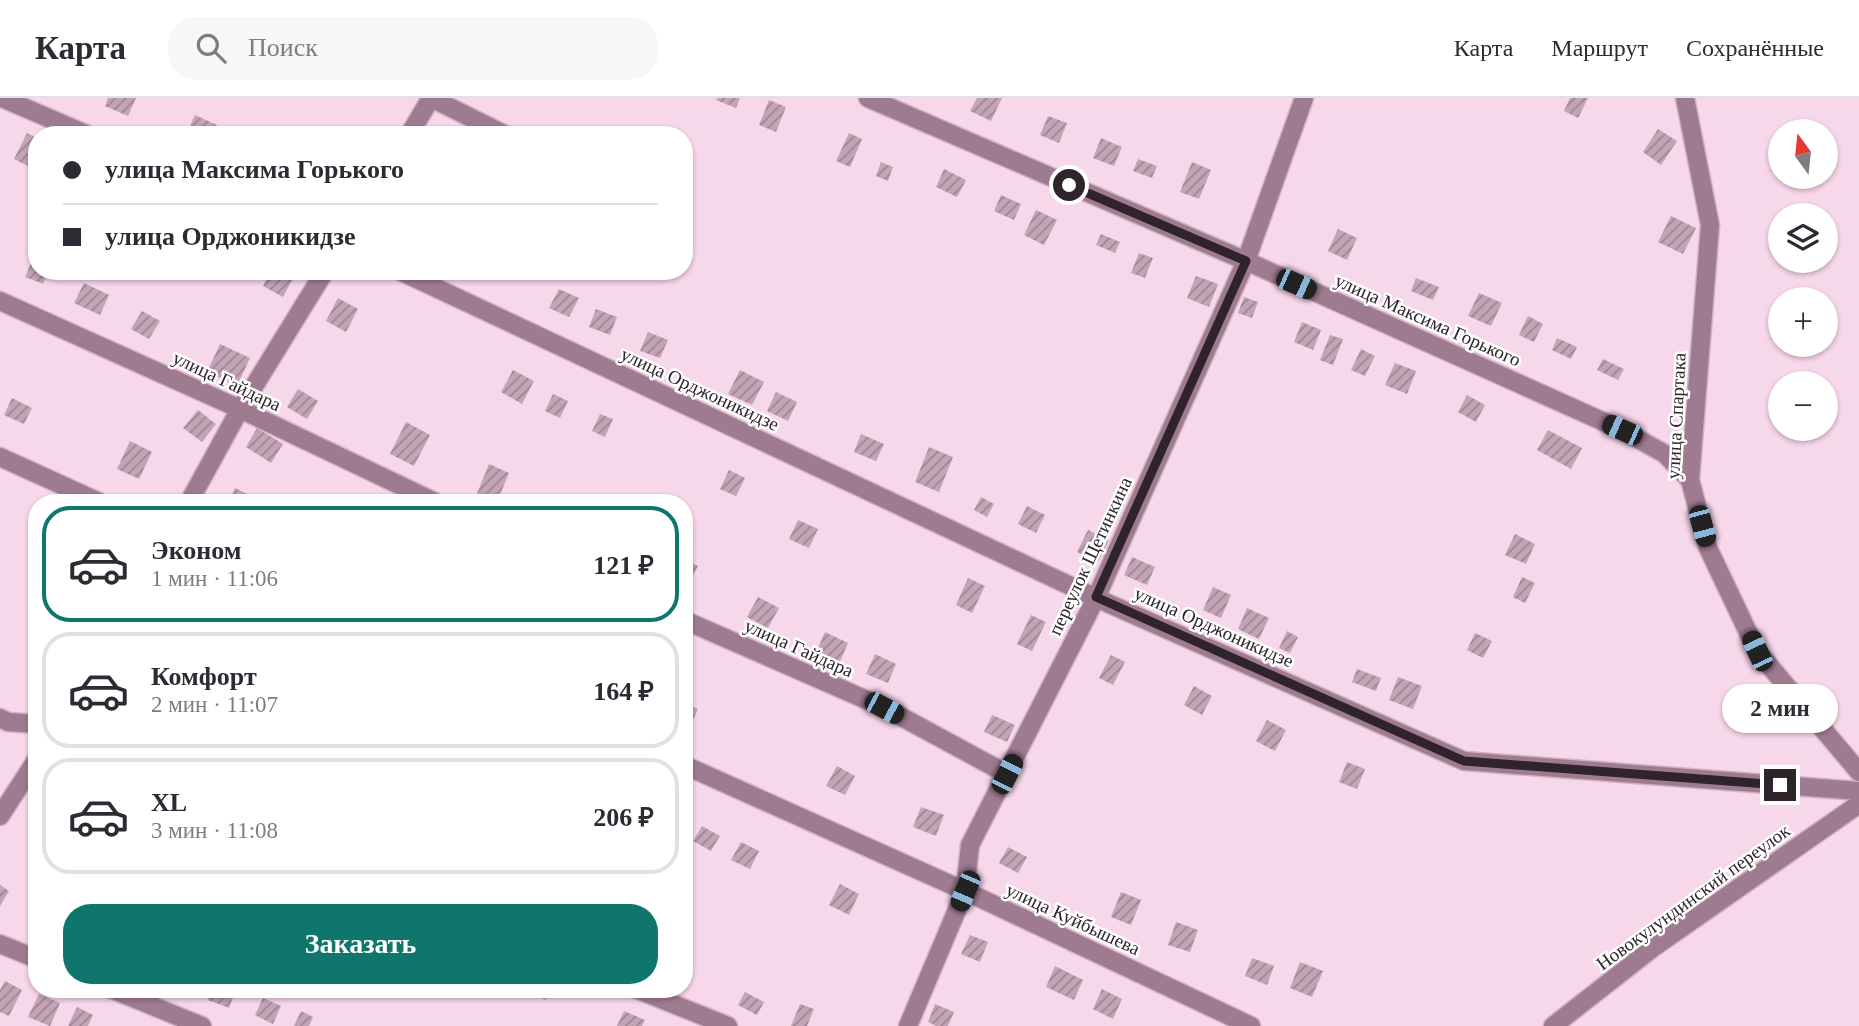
<!DOCTYPE html>
<html lang="ru">
<head>
<meta charset="utf-8">
<style>
  body { margin:0; font-family:"Times New Roman",serif; background:#f7f7f7; color:#2b2b33; height:100vh; display:flex; flex-direction:column; font-size:26px; white-space:nowrap }
  * { box-sizing:border-box; margin:0 }
  p { font-size:23px; color:#7c7c81 }
  .icon { flex:none; width:38px; height:38px; fill:none; stroke:currentColor; stroke-width:2; stroke-linecap:round; stroke-linejoin:round }
  .map { position:relative; flex:1; overflow:hidden }
  .drawer { position:absolute; left:28px; top:396px; width:665px; height:504px; display:flex; flex-direction:column; background:#fff; border-radius:28px; box-shadow:0 2px 5px #0004 }
  .drawer>* { flex:none }
  .top-card { position:absolute; left:28px; top:28px; width:665px; height:154px; border-radius:28px; box-shadow:0 2px 5px #0004; display:grid; align-content:center; height:154px; padding:0 35px; background:#fff }
  .needle { width:46px; rotate:345deg }
  .tools { position:absolute; left:1768px; top:21px; display:grid; gap:14px }
  .tools a { display:grid; place-items:center; width:70px; height:70px; border-radius:50%; background:#fff; box-shadow:0 2px 5px #0004; font-size:35px }
  .end { position:absolute; width:32px; height:32px; margin:-16px; border:9px solid #2f242b; background:#fff; box-shadow:0 0 0 4px #fff }
  .from { border-radius:50% }
  .bubble { position:absolute; height:49px; border-radius:24px; background:#fff; box-shadow:0 2px 5px #0004; font-size:23px; font-weight:700; line-height:49px; text-align:center }
  .car { position:absolute; width:21px; height:42px; margin:-21px -10px; border-radius:9px; box-shadow:0 0 5px 2px #0007; background:linear-gradient(#222 24%,#8ab4d8 0 40%,#222 0 76%,#8ab4d8 0 86%,#222 0) }
  .top-card b { display:flex; align-items:center; gap:24px; height:66px; font-size:26px }
  .top-card b+b { border-top:2px solid #e1e1e2 }
  .top-card i { width:18px; height:18px; background:#2b2b33 }
  ul { padding:12px 0 0; list-style:none }
  li { display:flex; align-items:center; gap:21px; height:116px; margin:0 14px 10px; padding:0 21px; border:4px solid #e1e1e2; border-radius:28px }
  li div { flex:1 }
  li b { display:block; font-size:26px }
  li em { font-style:normal; font-weight:700 }
  li.active { border-color:#0f766e }
  li>.icon { width:63px; height:63px; stroke-width:1.5 }
  .action { display:flex; gap:14px; margin-top:auto; padding:14px 35px }
  .action a { flex:1; height:80px; border-radius:28px; background:#0f766e; color:#fff; font-size:28px; font-weight:700; line-height:80px; text-align:center }
  header { display:flex; align-items:center; gap:42px; box-sizing:border-box; height:98px; padding:0 35px; background:#fff; border-bottom:2px solid #e1e1e2 }
  header strong { font-size:33px }
  nav { display:flex; gap:38px; margin-inline-start:auto; font-size:24px }
  .search { width:490px; height:63px; background:#f7f7f7; display:flex; align-items:center; gap:18px; box-sizing:border-box; padding:0 24px; border-radius:28px; color:#7c7c81; font-size:26px }
  .map>svg:first-child { display:block }
</style>
</head>
<body>
<header>
<strong>Карта</strong>
<div class="search"><svg class="icon" aria-label="search" viewBox="0 0 24 24"><circle cx="10" cy="10" r="6"/><path d="M15 15l6 6"/></svg>Поиск</div>
<nav><a>Карта</a><a>Маршрут</a><a>Сохранённые</a></nav>
</header>
<div class="map">
<svg width="1859" height="928" viewBox="0 0 1859 928">
  <defs>
    <pattern id="building-hatch" width="6" height="6" patternUnits="userSpaceOnUse" patternTransform="scale(1.75)"><rect width="6" height="6" fill="#c2a4b6"/><path d="M-1 1l2-2M0 6l6-6M5 7l2-2" fill="none" stroke="#9e8594"/></pattern>
  </defs>
  <rect width="100%" height="100%" fill="#f7d7ea"/>
  <path fill="url(#building-hatch)" d="M108,0h28l-8,18 -23,-10z
    M717,0h23l-4,10 -20,-8z
    M977,0h25l-11,23 -21,-10z
    M1570,0h18l-10,20 -14,-7z
    M769,2l17,7 -10,25 -17,-7z
    M195,17l22,10 -5,10h-26z
    M1048,18l19,7 -8,20 -19,-8z
    M1658,31l19,12 -16,24 -18,-13z
    M27,35l10,5v20l-5,10 -18,-9z
    M849,35l13,6 -12,28 -14,-6z
    M1101,40l21,9 -8,19 -21,-8z
    M1138,61l19,7 -5,12 -19,-7z
    M881,64l12,5 -5,14 -12,-5z
    M1192,64l19,8 -12,29 -19,-7z
    M944,71l22,11 -9,17 -21,-10z
    M1001,97l20,9 -7,16 -20,-9z
    M1036,112l21,10 -13,25 -20,-10z
    M1671,118l25,12 -13,26 -25,-12z
    M1338,131l19,9 -10,22 -19,-9z
    M1101,136l19,8 -5,11 -19,-8z
    M1139,155l14,5 -8,20 -14,-5z
    M34,158l3,1v14h11l-5,13 -18,-7z
    M271,173h16l8,4 -12,22 -20,-11z
    M1196,178l22,8 -9,23 -22,-9z
    M1416,180l23,9 -6,13 -22,-9z
    M84,185l25,12 -9,20 -26,-12z
    M559,191l20,9 -10,19 -20,-9z
    M1479,195l23,10 -11,23 -23,-10z
    M1244,199l14,5 -6,16 -14,-5z
    M338,200l20,11 -12,23 -20,-11z
    M596,211l21,8 -7,18 -21,-8z
    M142,213l18,10 -11,18 -18,-10z
    M1528,218l15,8 -9,18 -15,-7z
    M1302,224l19,8 -8,20 -19,-8z
    M648,234l20,8 -8,18 -20,-7z
    M1330,237l13,4 -10,26 -13,-5z
    M1557,240l20,9 -6,12 -19,-9z
    M220,246l30,14 -13,28 -30,-14z
    M1361,251l14,7 -10,20 -14,-6z
    M1603,261l21,10 -6,11 -21,-10z
    M1395,265l21,8 -9,23 -22,-9z
    M513,272l21,11 -12,23 -21,-12z
    M740,272l24,12 -12,23 -24,-11z
    M298,291l20,12 -11,18 -20,-12z
    M776,294l21,10 -9,19 -21,-10z
    M553,296l15,7 -8,17 -15,-7z
    M1467,297l18,10 -9,17 -18,-10z
    M12,300l20,10 -8,16 -20,-9z
    M198,312l18,14 -14,18 -19,-14z
    M600,316l13,5 -8,18 -13,-6z
    M406,324l24,13 -16,31 -24,-12z
    M257,330l26,16 -12,19 -25,-16z
    M1548,332l34,18 -11,21 -34,-19z
    M861,336l23,10 -8,17 -22,-9z
    M130,343l22,11 -13,27 -22,-10z
    M929,349l24,10 -14,35 -24,-10z
    M489,366l20,9 -12,29 -21,-6z
    M729,372l16,8 -9,18 -16,-7z
    M235,390l20,10 -2,4h-25z
    M981,399l13,7 -7,13 -13,-7z
    M1027,408l18,9 -9,18 -18,-9z
    M798,422l20,9 -9,19 -20,-9z
    M1088,432l21,10 -11,22 -21,-10z
    M1515,436l20,10 -9,20 -21,-9z
    M1132,459l23,10 -8,18 -23,-10z
    M684,461l14,7 -14,27z
    M1522,479l13,6 -10,20 -12,-6z
    M968,480l17,8 -13,27 -16,-8z
    M1213,489l18,8 -10,23 -18,-8z
    M758,499l21,11 -11,20 -21,-11z
    M1247,510l22,10 -10,21 -21,-10z
    M1031,517l15,7 -14,29 -15,-7z
    M1287,533l11,6 -8,16 -11,-5z
    M825,534l23,11 -9,21 -23,-11z
    M1475,535l17,8 -9,17 -16,-8z
    M875,556l21,10 -8,19 -22,-9z
    M1111,557l14,7 -12,23 -14,-7z
    M1357,571l24,9 -5,13 -24,-9z
    M1398,579l24,9 -9,23 -24,-9z
    M1194,588l18,10 -10,19 -18,-10z
    M684,604l14,7 -9,19 -5,-2z
    M992,617l23,10 -8,17 -23,-10z
    M1267,622l19,10 -11,21 -19,-10z
    M1347,664l18,7 -8,20 -18,-7z
    M837,668l18,10 -10,19 -19,-9z
    M921,709l23,8 -8,21 -23,-9z
    M702,728l18,10 -9,15 -18,-10z
    M741,744l18,9 -9,18 -19,-9z
    M1008,749l19,10 -9,16 -19,-10z
    M840,786l19,10 -10,21 -20,-10z
    M0,787l9,6 -9,15z
    M1121,794l20,8 -10,25 -20,-8z
    M1176,824l22,8 -8,22 -22,-7z
    M970,837l18,7 -8,20 -19,-8z
    M1252,860l22,8 -7,19 -22,-9z
    M1300,864l23,9 -11,26 -22,-9z
    M1055,868l28,14 -9,20 -28,-13z
    M5,883l17,9 -13,26 -9,-4v-22z
    M212,891h24l-7,19 -21,-8z
    M537,891h14l-5,11 -12,-5z
    M1102,891l20,10 -9,20 -20,-10z
    M745,894l19,10 -7,13 -19,-10z
    M39,896l21,9 -10,23 -22,-9z
    M263,900l18,8 -8,18 -18,-9z
    M800,906l14,5 -7,17h-16z
    M935,906l19,8 -6,14h-12l-8,-4z
    M77,909l16,8 -5,11h-20z
    M301,913l12,6 -4,9h-15z
    M624,913l21,9 -3,6h-25z"/>
  <g fill="none" stroke-linecap="round" stroke-linejoin="round">
    <g stroke="#cfb3c4" stroke-width="21">
      <path id="minor" d="M2,0l86,37
        M431,0l75,37
        M868,0l378,163 376,169 43,24 25,26
        M1685,0l25,127 -20,255 18,68 49,103 102,121
        M409,37l22,-37
        M400,173l696,327 368,163 395,30
        M0,203l240,108 195,93
        M0,359l99,45
        M189,404l51,-93 85,-138
        M684,522l201,88 122,66
        M0,620l8,4 29,2
        M684,667l281,126 286,135
        M0,718l37,-57
        M0,846l37,15
        M111,891l91,37
        M636,891l92,37
        M908,928l57,-135 5,-46 126,-247 150,-337 58,-163
        M1553,928l101,-79 205,-143"/>
    </g>
    <use href="#minor" stroke="#9f7b91" stroke-width="18"/>
  </g>
  <g fill="none" stroke-linecap="round" stroke-linejoin="round">
    <path stroke="#2f242b" stroke-width="9" d="M1069,87l177,76 -150,336 368,164 316,24"/>
  </g>
  <g text-anchor="middle" dominant-baseline="central" stroke-width="5" stroke-linejoin="round" paint-order="stroke">
    <g font-size="19" fill="#2f242b" stroke="#fff">
      <text transform="translate(1428 222) rotate(24)">улица Максима Горького</text>
      <text transform="translate(227 283) rotate(25)">улица Гайдара</text>
      <text transform="translate(700 291) rotate(25)">улица Орджоникидзе</text>
      <text transform="translate(1676 318) rotate(-87)">улица Спартака</text>
      <text transform="translate(1090 458) rotate(-65)">переулок Щетинкина</text>
      <text transform="translate(1214 529) rotate(24)">улица Орджоникидзе</text>
      <text transform="translate(799 550) rotate(24)">улица Гайдара</text>
      <text transform="translate(1693 799) rotate(-36)">Новокулундинский переулок</text>
      <text transform="translate(1073 821) rotate(25)">улица Куйбышева</text>
    </g>
  </g>
</svg>
<div class="tools">
<a><svg class="needle" viewBox="-14 -14 28 28"><path d="M0-13l5 13h-10z" fill="#e53935"/><path d="M0 13l5-13h-10z" fill="#7c7c81"/></svg></a>
<a><svg class="icon" aria-label="layers" viewBox="0 0 24 24"><path d="M12 4l9 5-9 5-9-5zM3 14l9 5 9-5"/></svg></a>
<a>+</a>
<a>−</a>
</div>
<i class="end from" style="left:1069px;top:87px"></i>
<i class="end" style="left:1780px;top:687px"></i>
<div class="bubble" style="left:1722px;top:586px;width:116px">2 мин</div>
<i class="car" style="left:1296px;top:186px;rotate:114deg"></i>
<i class="car" style="left:1622px;top:332px;rotate:294deg"></i>
<i class="car" style="left:1702px;top:428px;rotate:165deg"></i>
<i class="car" style="left:1757px;top:553px;rotate:335deg"></i>
<i class="car" style="left:884px;top:610px;rotate:118deg"></i>
<i class="car" style="left:1007px;top:676px;rotate:27deg"></i>
<i class="car" style="left:965px;top:793px;rotate:203deg"></i>
<div class="top-card">
<b><i class="from"></i>улица Максима Горького</b>
<b><i></i>улица Орджоникидзе</b>
</div>
<section class="drawer">
<ul>
<li class="active"><svg class="icon" aria-label="car" viewBox="0 0 24 24"><path d="M5 17H2v-5l4-1 3-4h7l3 4 3 1v5h-3M9 17h6M6 11h13"/><circle cx="7" cy="17" r="2"/><circle cx="17" cy="17" r="2"/></svg><div><b>Эконом</b><p>1 мин · 11:06</p></div><em>121 ₽</em></li>
<li><svg class="icon" aria-label="car" viewBox="0 0 24 24"><path d="M5 17H2v-5l4-1 3-4h7l3 4 3 1v5h-3M9 17h6M6 11h13"/><circle cx="7" cy="17" r="2"/><circle cx="17" cy="17" r="2"/></svg><div><b>Комфорт</b><p>2 мин · 11:07</p></div><em>164 ₽</em></li>
<li><svg class="icon" aria-label="car" viewBox="0 0 24 24"><path d="M5 17H2v-5l4-1 3-4h7l3 4 3 1v5h-3M9 17h6M6 11h13"/><circle cx="7" cy="17" r="2"/><circle cx="17" cy="17" r="2"/></svg><div><b>XL</b><p>3 мин · 11:08</p></div><em>206 ₽</em></li>
</ul>
<div class="action"><a>Заказать</a></div>
</section>
</div>
</body>
</html>
